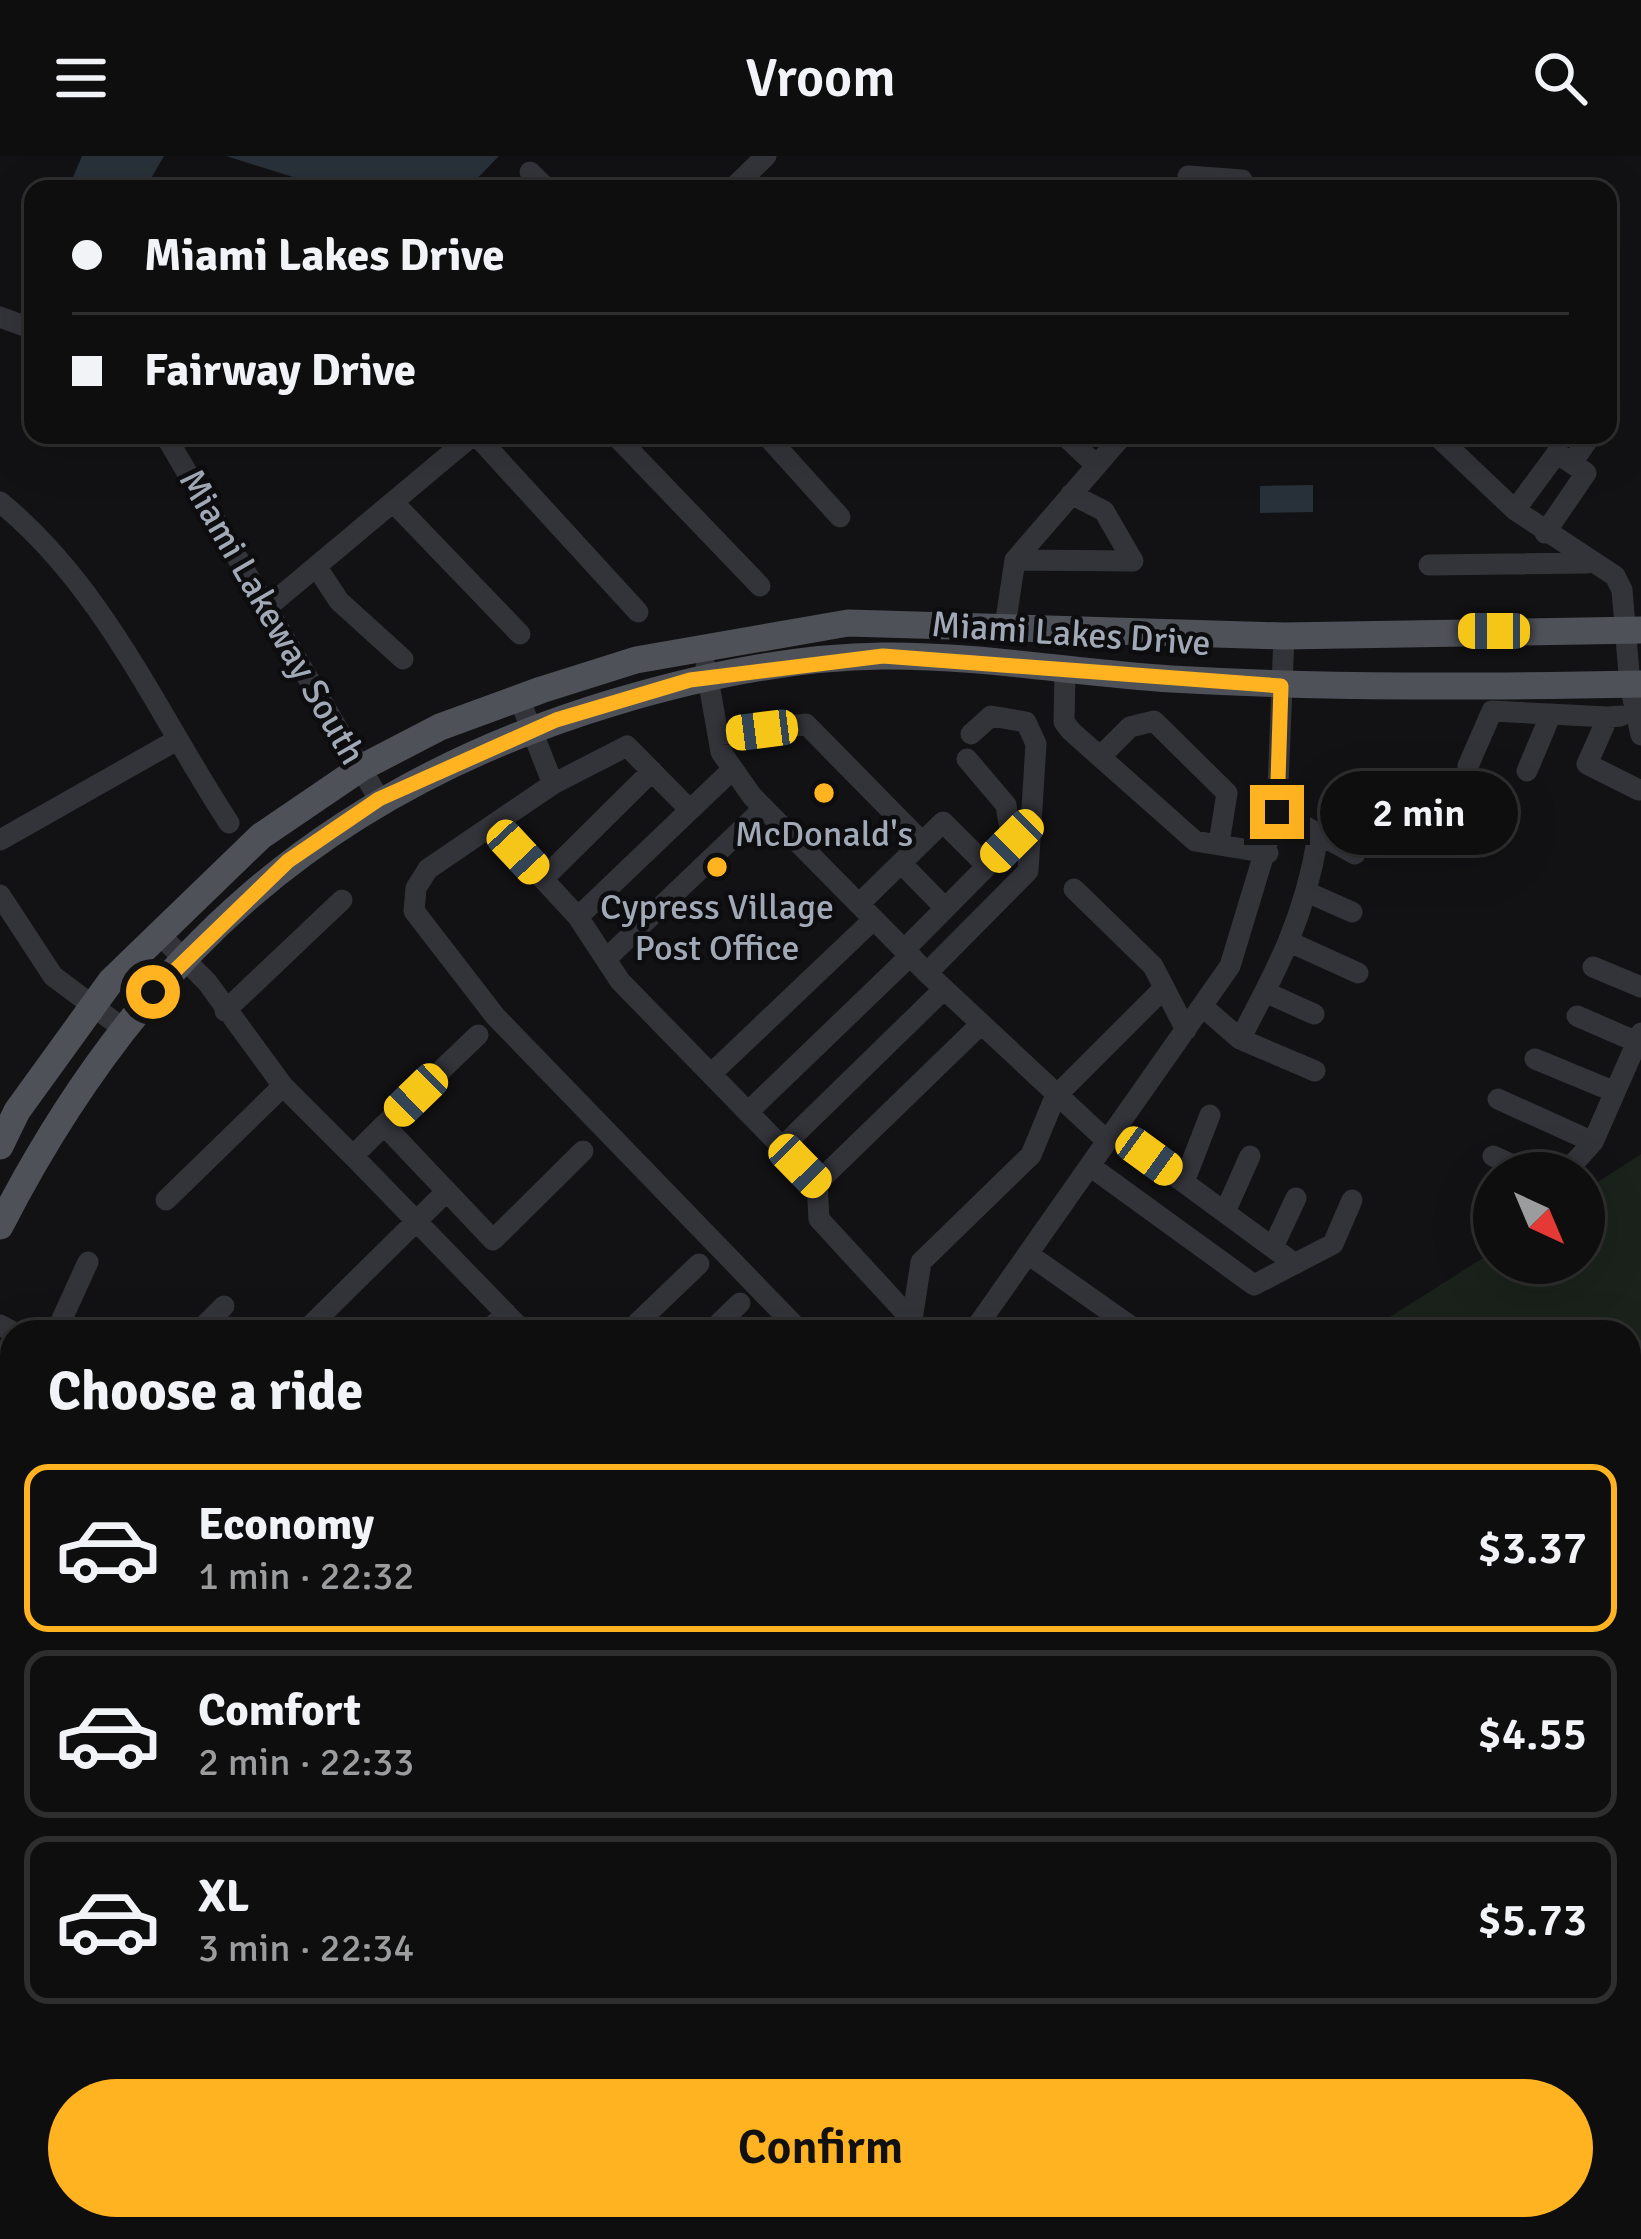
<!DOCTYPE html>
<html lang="en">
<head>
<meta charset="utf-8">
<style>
  body { margin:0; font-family:Signika,sans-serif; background:#1c1c1d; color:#f1f3f6; height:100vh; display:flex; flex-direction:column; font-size:45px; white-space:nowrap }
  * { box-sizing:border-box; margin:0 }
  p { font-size:39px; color:#9b9c9e }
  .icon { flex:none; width:66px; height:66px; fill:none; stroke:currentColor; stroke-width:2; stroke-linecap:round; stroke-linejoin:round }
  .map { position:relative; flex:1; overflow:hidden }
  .details { position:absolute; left:0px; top:1164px; width:1641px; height:921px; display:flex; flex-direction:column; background:#0e0e0f; border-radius:36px 36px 0 0; box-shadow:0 12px 48px #0002,0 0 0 3px #2e2e2f }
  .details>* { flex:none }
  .guide { position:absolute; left:24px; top:24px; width:1593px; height:264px; border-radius:24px; box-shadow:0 12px 48px #0002,0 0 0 3px #2e2e2f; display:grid; align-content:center; height:264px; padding:0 48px; background:#0e0e0f }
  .needle { width:78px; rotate:136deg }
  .tools { position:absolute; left:1473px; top:996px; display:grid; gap:24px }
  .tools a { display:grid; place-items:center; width:132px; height:132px; border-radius:50%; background:#0e0e0f; box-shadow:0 12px 48px #0002,0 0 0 3px #2e2e2f; font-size:60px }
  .end { position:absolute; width:54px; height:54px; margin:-27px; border:15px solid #ffb320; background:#111; box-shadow:0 0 0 6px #111 }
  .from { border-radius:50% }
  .bubble { position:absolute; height:84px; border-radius:42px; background:#0e0e0f; box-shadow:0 12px 48px #0002,0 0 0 3px #2e2e2f; font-size:39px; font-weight:600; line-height:84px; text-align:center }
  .car { position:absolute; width:36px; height:72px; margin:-36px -18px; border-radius:15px; box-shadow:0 0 9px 3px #0007; background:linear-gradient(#f5c518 24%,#345 0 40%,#f5c518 0 76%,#345 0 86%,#f5c518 0) }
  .guide b { display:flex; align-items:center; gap:42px; height:114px; font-size:45px }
  .guide b+b { border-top:3px solid #2e2e2f }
  .guide i { width:30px; height:30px; background:#f1f3f6 }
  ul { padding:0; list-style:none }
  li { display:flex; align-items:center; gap:36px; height:168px; margin:0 24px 18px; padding:0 24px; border:6px solid #2e2e2f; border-radius:24px }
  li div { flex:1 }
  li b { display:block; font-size:45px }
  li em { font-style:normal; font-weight:600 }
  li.current { border-color:#ffb320 }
  li>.icon { width:108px; height:108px; stroke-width:1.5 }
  h2 { padding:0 48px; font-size:54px; line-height:144px }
  .primary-button { display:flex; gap:24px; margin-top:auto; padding:24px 48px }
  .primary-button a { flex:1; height:138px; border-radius:72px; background:#ffb320; color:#111; font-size:48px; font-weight:600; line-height:138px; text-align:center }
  header { display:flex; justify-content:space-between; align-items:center; height:156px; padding:0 48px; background:#0e0e0f; font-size:54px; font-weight:600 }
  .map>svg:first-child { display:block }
</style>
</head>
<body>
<header><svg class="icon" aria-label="menu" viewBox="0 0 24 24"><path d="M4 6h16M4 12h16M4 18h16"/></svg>Vroom<svg class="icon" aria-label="search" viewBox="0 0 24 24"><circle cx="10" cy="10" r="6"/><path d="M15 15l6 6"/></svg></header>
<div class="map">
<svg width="1641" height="2083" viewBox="0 0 1641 2083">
  <rect width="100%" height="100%" fill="#121214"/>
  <path fill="#1a221b" d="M1641,998v1070l-9,15h-564l5,-10h556v-897h-263l128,-81v12h90v-72z"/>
  <path fill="#283139" d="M82,0h82l-19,33h-77z
    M226,0h273l-32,33h-136z
    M1313,329v27l-53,1v-27z
    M0,1585l12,12v103l-12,-2z
    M65,2073h108l-8,10h-87z
    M1346,2073h159l-9,10h-157z"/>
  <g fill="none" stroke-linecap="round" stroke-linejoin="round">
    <path stroke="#393b41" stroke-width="3" stroke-dasharray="6 9" stroke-linecap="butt" d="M1629,1233l12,-7
      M1629,1461l12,-13
      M1629,1778l12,-5
      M1629,2044l12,-14
      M1193,2073l13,10
      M1595,2083l9,-10"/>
    <path stroke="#33343a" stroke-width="21" d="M530,16l17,17
      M732,33l34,-33
      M1195,33l-7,-13 54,4 5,9
      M0,161l33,12
      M165,279l214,364
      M476,279l162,177
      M615,279l145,151
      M766,279l74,82
      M1064,279l32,30
      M1436,279l79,75 100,66 7,14 8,95 11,50
      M1572,307l19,-28
      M0,346c104,85 157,211 229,321
      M394,347l126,131
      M1515,354l42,-57 29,20 -41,60
      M1015,404l118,1 -29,-50 -33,-17
      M1429,409l158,-2
      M318,413l21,32 64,58
      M264,454l209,-175
      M1005,470l10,-66 108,-125
      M706,511l15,85 31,44 175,177 180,168
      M1065,517l-1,49 7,9 124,110 73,12
      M519,542l34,86 -125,85 -12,19 -2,23 81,105 306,316
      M1621,560l-13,1 -21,47 52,26
      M718,579l88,-11 116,118
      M1102,599l28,-28 24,-6 73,72 -8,50
      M1468,610l24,-55 116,6
      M1527,615l24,-57
      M553,628l74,-38 63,64
      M1277,655l78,43
      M494,670l84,91 155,-148
      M0,684l175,-99
      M901,707l44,45
      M543,723l109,-108
      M1074,733l79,77 33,64
      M1309,737l43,19
      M0,739l53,81 68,51
      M859,748l84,-82 44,44
      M578,761l42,64 197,202 164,-159
      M158,777l49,49 76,104 70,70 31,-31
      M1292,787l66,30
      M905,793l107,-108 -6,-36 -39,-46
      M606,803l158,-151
      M1593,811l48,20
      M927,817l101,-102 8,-127 -10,-22 -35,-6 -20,18
      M1265,836l49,22
      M1202,850l38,33c38,-71 65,-122 78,-203
      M225,855l117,-111
      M1577,860l60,26
      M478,879l-94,90 109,115 90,-89
      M1240,883l75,32
      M1535,903l80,33
      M711,918l163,-155
      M1498,943l95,43
      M748,956l163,-157
      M1114,975l181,133
      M782,991l162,-158
      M353,1000l171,176
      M1493,1000l37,17
      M1090,1010l164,119 79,-41 19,-44
      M1565,1017l28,-31 48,-109
      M1184,1026l26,-67
      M817,1027l2,36 93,101
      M166,1044l117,-114
      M1225,1056l25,-56
      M1273,1091l23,-49
      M1028,1098l111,78
      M0,1169l13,7
      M56,1176l32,-70
      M198,1176l26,-26
      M304,1176l143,-141
      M487,1176l19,-19
      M628,1176l71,-68
      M710,1176l30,-29
      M900,1176l12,-12 9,-58 110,-107 24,-58 109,-109
      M973,1176l257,-366 47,-155 7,-175
      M0,1258l12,-28
      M0,1456l12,12
      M0,1779l12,6
      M12,1854l-6,40 6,14
      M477,2073l14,10
      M524,2073l14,10
      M882,2073l11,10
      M287,2083l7,-10
      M333,2083l7,-10
      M428,2083l11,-10
      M1028,2083l10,-10"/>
    <path stroke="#4f5159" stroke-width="27" d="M0,990l17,-35 94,-130 150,-145 100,-68 79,-41 101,-37 95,-30 212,-37 436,13 357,-6
      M0,1070c138,-269 324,-437 615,-524 87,-26 176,-45 267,-46 97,-1 194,17 290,23 156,9 313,8 469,5"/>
  </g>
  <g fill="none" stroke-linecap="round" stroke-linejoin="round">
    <path stroke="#ffb320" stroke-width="15" d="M153,836l135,-131 91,-62 177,-79 134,-40 193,-24 398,30 -4,126"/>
  </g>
  <g fill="#ffb320" stroke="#0d0d0f" stroke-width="4.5">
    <circle cx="824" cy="637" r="12"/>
    <circle cx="717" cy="711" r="12"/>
  </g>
  <g text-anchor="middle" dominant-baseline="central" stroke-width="9" stroke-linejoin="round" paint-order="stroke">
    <g font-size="36" fill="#a2a9b6" stroke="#0d0d0f">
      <text transform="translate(272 461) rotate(60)">Miami Lakeway South</text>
      <text transform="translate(1071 478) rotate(4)">Miami Lakes Drive</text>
    </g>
    <g font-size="36" fill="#a2a9b6" stroke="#0d0d0f">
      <text x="824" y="678">McDonald's</text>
      <text x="717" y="751">Cypress Village<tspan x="717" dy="41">Post Office</tspan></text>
    </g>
  </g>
</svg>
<div class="tools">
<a><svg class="needle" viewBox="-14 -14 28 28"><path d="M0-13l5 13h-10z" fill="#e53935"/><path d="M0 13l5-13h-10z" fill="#9b9c9e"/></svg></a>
</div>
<i class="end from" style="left:153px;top:836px"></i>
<i class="end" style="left:1277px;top:656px"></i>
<div class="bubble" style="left:1320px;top:615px;width:198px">2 min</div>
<i class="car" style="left:1494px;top:475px;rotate:270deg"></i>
<i class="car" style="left:762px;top:574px;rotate:263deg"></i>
<i class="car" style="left:1012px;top:685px;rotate:225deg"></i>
<i class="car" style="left:518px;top:696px;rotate:137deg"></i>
<i class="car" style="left:416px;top:939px;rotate:226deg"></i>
<i class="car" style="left:1149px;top:1000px;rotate:126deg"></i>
<i class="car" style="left:800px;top:1010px;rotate:136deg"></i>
<div class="guide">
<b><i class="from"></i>Miami Lakes Drive</b>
<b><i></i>Fairway Drive</b>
</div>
<section class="details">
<h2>Choose a ride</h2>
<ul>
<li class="current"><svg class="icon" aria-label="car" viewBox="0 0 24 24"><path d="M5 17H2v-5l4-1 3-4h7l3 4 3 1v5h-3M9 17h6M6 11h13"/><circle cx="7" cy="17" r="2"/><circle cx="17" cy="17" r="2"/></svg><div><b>Economy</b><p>1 min · 22:32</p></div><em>$3.37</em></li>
<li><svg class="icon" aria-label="car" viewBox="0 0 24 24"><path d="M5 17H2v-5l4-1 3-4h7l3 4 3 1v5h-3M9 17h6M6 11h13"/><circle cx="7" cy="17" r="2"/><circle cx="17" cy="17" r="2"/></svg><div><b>Comfort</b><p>2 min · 22:33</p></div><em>$4.55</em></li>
<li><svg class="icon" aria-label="car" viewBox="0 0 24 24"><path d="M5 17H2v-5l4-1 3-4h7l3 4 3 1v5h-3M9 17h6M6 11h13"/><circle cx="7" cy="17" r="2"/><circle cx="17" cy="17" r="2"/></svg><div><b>XL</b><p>3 min · 22:34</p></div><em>$5.73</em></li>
</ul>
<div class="primary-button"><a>Confirm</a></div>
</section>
</div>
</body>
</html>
